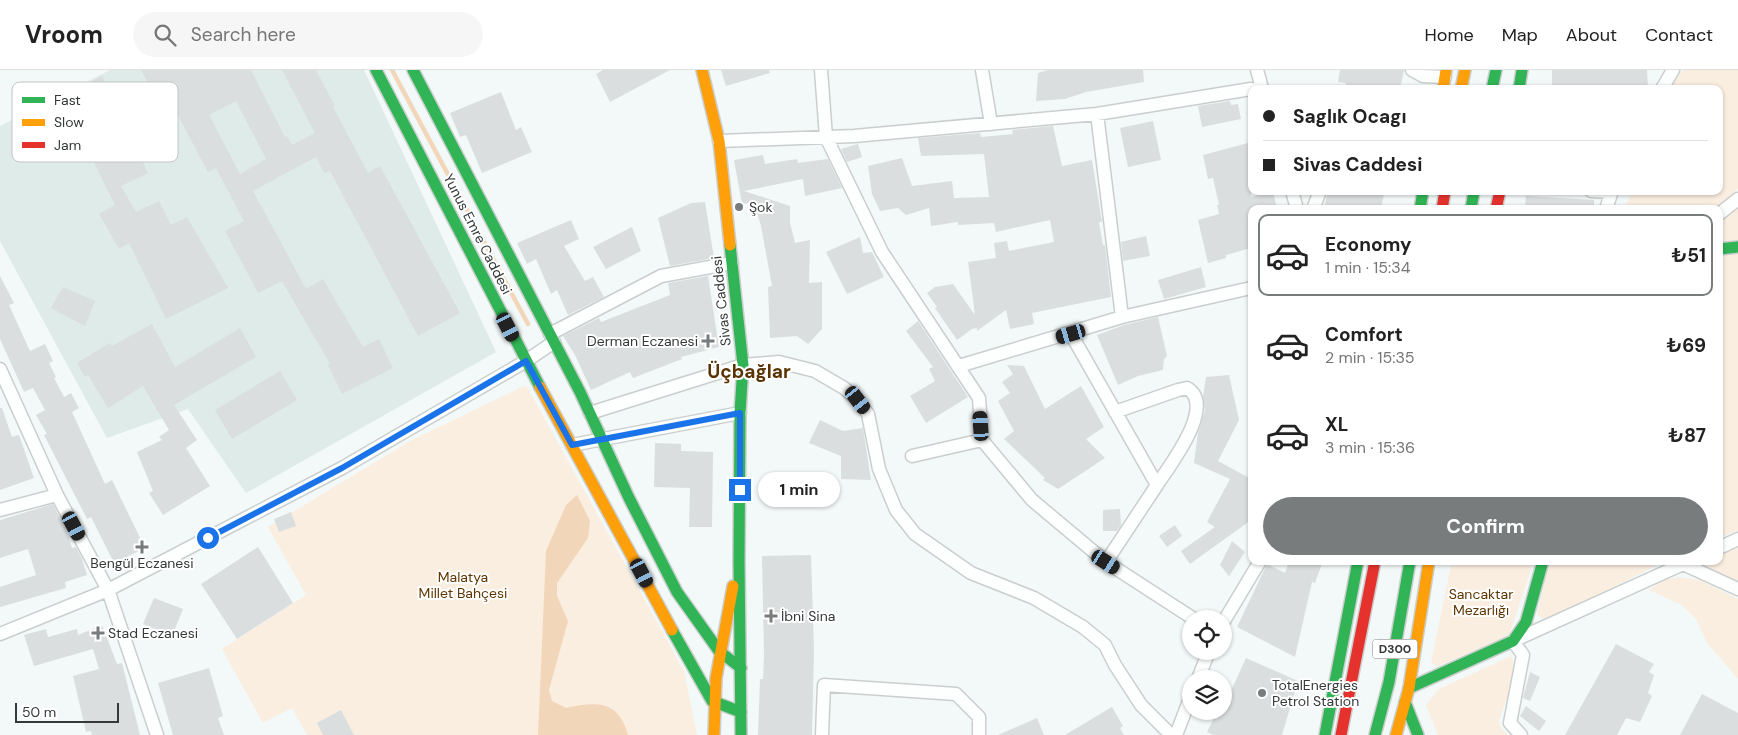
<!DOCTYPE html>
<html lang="en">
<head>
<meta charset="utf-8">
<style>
  body { margin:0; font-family:"DM Sans",sans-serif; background:#f6f6f6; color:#222; height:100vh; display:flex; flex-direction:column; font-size:19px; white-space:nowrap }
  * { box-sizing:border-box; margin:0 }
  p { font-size:16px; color:#767676 }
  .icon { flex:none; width:28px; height:28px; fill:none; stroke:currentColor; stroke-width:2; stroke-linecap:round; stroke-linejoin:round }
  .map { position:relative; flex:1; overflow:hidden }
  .panel { position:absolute; left:1248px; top:135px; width:475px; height:360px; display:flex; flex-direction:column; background:#fff; border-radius:10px; box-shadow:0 1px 4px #0004 }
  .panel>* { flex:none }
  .hud { position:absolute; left:1248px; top:15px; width:475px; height:110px; border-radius:10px; box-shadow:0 1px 4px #0004; display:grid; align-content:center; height:110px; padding:0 15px; background:#fff }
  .fabs { position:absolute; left:1182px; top:540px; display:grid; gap:10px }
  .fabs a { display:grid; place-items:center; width:50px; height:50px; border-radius:50%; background:#fff; box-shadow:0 1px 4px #0004; font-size:25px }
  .scale { position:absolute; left:15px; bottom:12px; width:104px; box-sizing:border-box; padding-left:5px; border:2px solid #353939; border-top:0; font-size:14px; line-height:18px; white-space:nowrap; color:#353939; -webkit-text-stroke:4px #fff; paint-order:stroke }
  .end { position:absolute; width:22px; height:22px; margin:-11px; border:6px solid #1a73e8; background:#fff; box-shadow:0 0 0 2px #fff }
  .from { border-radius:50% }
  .bubble { position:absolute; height:35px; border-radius:18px; background:#fff; box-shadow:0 1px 4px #0004; font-size:16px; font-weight:700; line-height:35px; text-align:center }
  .car { position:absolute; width:15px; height:30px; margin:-15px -8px; border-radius:6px; box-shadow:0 0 4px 1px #0007; background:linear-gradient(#222 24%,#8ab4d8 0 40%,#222 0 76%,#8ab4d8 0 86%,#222 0) }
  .hud b { display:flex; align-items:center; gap:18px; height:48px; font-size:19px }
  .hud b+b { border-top:1px solid #e0e0e0 }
  .hud i { width:12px; height:12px; background:#222 }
  ul { padding:9px 0 0; list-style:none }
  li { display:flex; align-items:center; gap:15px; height:82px; margin:0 10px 8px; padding:0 5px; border:2px solid transparent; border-radius:10px }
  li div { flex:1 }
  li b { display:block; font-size:19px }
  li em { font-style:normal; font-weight:700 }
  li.active { border-color:#787c7c }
  li>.icon { width:45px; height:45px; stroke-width:1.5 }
  .action { display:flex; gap:10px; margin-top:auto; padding:10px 15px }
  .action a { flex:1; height:58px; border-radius:30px; background:#787c7c; color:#fff; font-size:20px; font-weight:700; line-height:58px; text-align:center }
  header { display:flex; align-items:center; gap:30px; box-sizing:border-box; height:70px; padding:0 25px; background:#fff; border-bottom:1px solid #e0e0e0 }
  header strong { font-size:24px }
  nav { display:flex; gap:28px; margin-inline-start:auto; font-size:18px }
  .search { width:350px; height:45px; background:#f6f6f6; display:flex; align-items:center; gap:12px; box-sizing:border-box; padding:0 18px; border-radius:28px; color:#767676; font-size:19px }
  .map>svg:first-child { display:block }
</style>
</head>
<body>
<header>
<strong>Vroom</strong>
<div class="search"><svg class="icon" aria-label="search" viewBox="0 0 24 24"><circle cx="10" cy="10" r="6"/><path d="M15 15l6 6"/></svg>Search here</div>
<nav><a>Home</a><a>Map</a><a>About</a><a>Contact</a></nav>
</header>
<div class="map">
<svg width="1738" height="665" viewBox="0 0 1738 665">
  <rect width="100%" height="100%" fill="#f3f8f8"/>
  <path fill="#deebe9" d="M110,0h254l132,282 -250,141 -58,-84 -81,29 -107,-197v-115z"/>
  <path fill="#faeee0" d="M1683,0h55v119l-24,20h-89l7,-18h87v-102h-49z
    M1738,138v32l-19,2v-19z
    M1738,183v277l-19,8v-283z
    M526,315l158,286 13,64h-390l-15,-27 -29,15 -41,-74 84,-54 -38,-68 142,-86z
    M1738,475v36l-40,-18 21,-2v-7z
    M1452,491h82l-25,74 -73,32 -5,-5z
    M1549,491h116l-115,58h-6l-7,-4z
    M1679,507l21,3 38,19v80l-31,-36 -11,-24 -14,-14 -33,-15 14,-10z
    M1511,586c9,18 -7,47 -12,65l2,7 7,7h-70l-12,-30 13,-16z"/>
  <path fill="#f2d6b9" d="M577,425l13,26 -2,17 -31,45v13l11,25 -19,69 3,11 14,7c29,-6 52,-9 62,27h-90l8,-184 20,-46z"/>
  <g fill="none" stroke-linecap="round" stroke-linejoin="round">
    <path stroke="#f2d6b9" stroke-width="4.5" d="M392,0l136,254"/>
  </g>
  <path fill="#dadede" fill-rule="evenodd" d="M141,0h110l34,67 2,-1 5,9 23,-12 -33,-63h34l19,36 -2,1 35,66 12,-7 80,147 -42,23 -88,-165 -6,2 -8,-16 -63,34 53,98 17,-10 40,68 16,-8 14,29 -51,26 -14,-29 2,-1 -48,-83 -24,12 -33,-62 19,-10 -28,-53 -8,4 -36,-68 -10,5zM236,31l30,58 -26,15 -31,-59z
    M603,0h67l-60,32 -14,-28z
    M721,0h48l1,3 -44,13z
    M1048,0h95l1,12 -58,10 -21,7 -29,2 2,-28z
    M1340,0h64l-4,19h-55l1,-6 -8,-1z
    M1552,0h95l1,19h-96z
    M102,6l46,97 -27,13 15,26 23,-11 12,24 16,-8 41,71 -62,31 -37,-76 -10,6 -20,-35 16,-9 -43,-87 -24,12 -10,-20z
    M501,22l15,38 5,-3 11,25 -50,21 -16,-38 -6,2 -10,-24z
    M1230,31l1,4 7,-1 3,15 -39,8 -4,-21z
    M1153,51l8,39 -33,7 -8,-39z
    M1053,56l9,40 30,-6 10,62h-3l4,23h2l6,52 -79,16 2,11 -24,5 -4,-19 -29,21v-3l-5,1 -15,11 -22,-32 2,-1 -10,-14 8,-6 18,-3 22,31 -7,-53 28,-4 -2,-15 13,-2 2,10 45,-9 -4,-22 -54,12 -2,-9 -36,2v-3l-27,4 -2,-18 -23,7 -8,-7 -18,3 -8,-17 -4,-28 34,-8 10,28 40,-5 2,17 35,-1 -5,-43 -63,2 -3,-18 62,-5 1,4 32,-3 -1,-4z
    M1248,73l3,14v40l22,-6 4,18h-26v39l-25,7v3l-18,5 -10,-43 21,-6 -2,-9h2l-6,-27 -5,1 -5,-24z
    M858,74l4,13 -15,5 -6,-13z
    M763,85l2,9 32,-5 1,4 30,-4 14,29 -37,8 -2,-17 -59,12 46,15v17l5,20 15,-3 -1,43 13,-1v47l-14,15 -11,-8 -27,2 -2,-51 4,-1 -11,-60 -7,-24 -12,2 -8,-44z
    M1328,121h38l18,3 -3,15h-57z
    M1526,126l68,4v9h-69z
    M705,132l9,56 -44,8 -12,-48 33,-15z
    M571,150l8,19 -15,7 21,35 8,-4 11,20 -36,18 -11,-25 -6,4 -15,-35 -9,5 -10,-21z
    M632,157l9,24 -35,18 -13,-22z
    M1146,166l4,20 -27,5 -2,-19z
    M860,167l3,16 9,-1 12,25 -37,17 -21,-42z
    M1201,197l5,20 -42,12 -6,-19z
    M0,206l14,27 -5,2 21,46 15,-7 8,17 -4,2 7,14 -2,1 10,19 7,-4 8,15 -7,4 33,72 7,-4 33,68 -31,15 -23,-46 -4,2 -43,-84 3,-1 -11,-19 9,-5 -12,-22 -9,4 -24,-53z
    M708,206l11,71 -38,10 1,2 -49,19 -3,-6 -39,18 -16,-35 -12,-19 36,-18 2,4 69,-27 -2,-12z
    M63,217l32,14 -10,25 -34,-18z
    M1158,247l9,39 -3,3 -1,11 -25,6 -20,9 -21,-50 27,-10z
    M918,251l50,76 -42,26 -16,-27 25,-15 -6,-12 4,-2 -27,-36z
    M152,254l23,43 65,-39 16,29 -82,48 23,35 -11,8 24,38 -47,29 -14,-22 4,-2 -16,-39 25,-12 -3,-3 10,-7 -26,-44 -35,22 -20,-33 -3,2 -8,-14 33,-20 2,3z
    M1007,295l17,1 21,43 36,-23 23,41 -18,12 19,19 -47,31 -15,-9 2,-2 -41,-39 10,-8 -16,-30 12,-8 -8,-11 11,-8z
    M280,301l17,29 -65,39 -17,-29z
    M1229,305l10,45 -21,41 33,18v36l-4,8 -57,41 -9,-13 34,-24 -8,-5 23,-43 -36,-16 4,-30 7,-23 -2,-13 3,-20z
    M0,338h2l10,29 7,-2 15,43 -34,12z
    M820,350l23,11 20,-3 8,52 -30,-1v-23l-32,-13z
    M655,373l26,1v7l32,1 -1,75h-23l1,-39 -36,-1z
    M53,434l12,23 7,21 4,-1 6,12 5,16 -22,7 1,6 -66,19v-20l36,-12 -8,-26 -28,9v-38z
    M1120,439l1,16 -4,6h-14v-21z
    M291,442l5,14 -17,6 -5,-13z
    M1175,455l7,11 -15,11 -8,-11z
    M1232,471l13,11 -16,24 -9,-11z
    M258,477l35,56 -56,36 -36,-55z
    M811,485l3,96 -2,84h-54l2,-56h3l1,-23 -2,-100z
    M1289,491h34l-8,22 -3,-1 -17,75 -58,-30 30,-63 18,9z
    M154,528l29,11 -11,27 -29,-12z
    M102,555l15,39 5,-1 18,72h-48l-1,-4 -5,1 -13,-56 26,-7 -6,-20 -59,17 -10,-31 22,-6 2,8 29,-8 1,6z
    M1616,574l38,20 -5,8 5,3 -6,18 4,3 -12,26 -14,-4 -9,17h-52z
    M1246,588l52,23 -16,54h-69l-6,-3 7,-14 3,1 4,-8h3v-5z
    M209,598l14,48 -5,2 6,17h-51l-15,-52z
    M1530,602l10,5 -10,24 -7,-3z
    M1702,624l36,19v22h-58z
    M1526,636l20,15 -7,10 -19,-15z
    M1112,637l11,19 -3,2 4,7h-59z
    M341,640l13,25h-31l-6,-12z
    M1037,648l7,17h-46z"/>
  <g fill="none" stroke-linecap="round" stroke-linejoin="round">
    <g stroke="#cacfce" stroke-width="15">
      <path id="street" d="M821,0l5,67 56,115 97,146 3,42 50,60 74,62 88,57
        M982,0l9,54
        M1412,0l11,6 22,1
        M1256,19l6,-1 -5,-18
        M1662,19l11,-19
        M1097,44l25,203
        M719,71l135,-5 243,-22 154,-25
        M1292,121l5,18
        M1591,121l21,1
        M1313,139l7,-18
        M1606,139l6,-18
        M1719,144l19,-15
        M550,264l111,-58 71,-13
        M1071,264l86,151 -51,77
        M959,296l163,-49 129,-29
        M0,299l57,126 51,95 49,145
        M1115,342l63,-22 9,-2c30,18 -18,78 -30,97
        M590,343l153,-48 36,-3 36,9 29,17 14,12 10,14 11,55 17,41 19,24 56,39 63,25 49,29 22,18 10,20 26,40 30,30
        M572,375l168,-32
        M912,386l70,-16
        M0,440l57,-15
        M1719,478l19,-9
        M1224,551l36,-60
        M0,564l108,-44 234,-122 184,-107 28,-19
        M1198,609l11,-28
        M822,665l2,-50 132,9 23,23v18
        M1176,665l15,-39
        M1521,665l-11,-12 13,-68 -10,-14 170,-77 55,25"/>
    </g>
    <g stroke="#cacfce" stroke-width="14">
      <path id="fast" d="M376,0l164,317
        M413,0l167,322 49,106 48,94 42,59 22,17
        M1492,19l4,-19
        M1519,19l3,-19
        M1420,139l3,-18
        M1471,139l3,-18
        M730,175l13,120 -3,48 -1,148 2,174
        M1719,179l19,-2
        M672,560l40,71 29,11
        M1409,618l104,-47 13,-19 17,-61
        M1405,632l13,33
        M1325,665l33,-174
        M1375,665l14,-53 21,-121"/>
    </g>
    <g stroke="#cacfce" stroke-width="14">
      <path id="slow" d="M702,0l17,71 11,104
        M1443,19l3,-19
        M1461,19l4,-19
        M540,317l132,243
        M714,665l2,-57 17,-92
        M1396,665l13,-47 20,-127"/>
    </g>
    <g stroke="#cacfce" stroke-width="14">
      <path id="jam" d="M1442,139l3,-18
        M1496,139l4,-18
        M1341,665l34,-174"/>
    </g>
    <use href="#street" stroke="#fdfefe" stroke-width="12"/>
    <use href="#fast" stroke="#30b455" stroke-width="11"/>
    <use href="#slow" stroke="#ff9f0a" stroke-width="11"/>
    <use href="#jam" stroke="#e5322d" stroke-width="11"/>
  </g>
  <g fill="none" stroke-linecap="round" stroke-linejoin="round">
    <path stroke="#1a73e8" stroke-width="6" d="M208,468l134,-70 184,-107 46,84 168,-32v77"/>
  </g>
  <g fill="#787c7c" stroke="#fff" stroke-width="2">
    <circle cx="739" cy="137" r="5"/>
    <path d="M705.5 263.5h5v5h5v5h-5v5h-5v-5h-5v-5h5z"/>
    <path d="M139.5 469.5h5v5h5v5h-5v5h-5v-5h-5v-5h5z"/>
    <path d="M768.5 538.5h5v5h5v5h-5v5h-5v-5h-5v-5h5z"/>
    <path d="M95.5 555.5h5v5h5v5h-5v5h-5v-5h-5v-5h5z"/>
    <circle cx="1262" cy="623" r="5"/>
  </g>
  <g text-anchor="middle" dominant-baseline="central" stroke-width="4" stroke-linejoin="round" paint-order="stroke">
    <rect fill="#fff" stroke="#727474" stroke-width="1" x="1372.5" y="569.5" width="45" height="19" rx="4"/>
    <g font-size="12" font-weight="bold" fill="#353939">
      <text x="1395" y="579">D300</text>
    </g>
    <g font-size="14" fill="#353939" stroke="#fff" text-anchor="start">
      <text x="749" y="137">Şok</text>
      <text x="698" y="271" text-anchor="end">Derman Eczanesi</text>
      <text x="142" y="493" text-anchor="middle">Bengül Eczanesi</text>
      <text x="781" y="546">İbni Sina</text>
      <text x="108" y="563">Stad Eczanesi</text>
      <text x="1272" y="615">TotalEnergies<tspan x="1272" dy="16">Petrol Station</tspan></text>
    </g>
    <g font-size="14" fill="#353939" stroke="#fff">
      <text transform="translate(478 164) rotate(63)">Yunus Emre Caddesi</text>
      <text transform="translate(721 231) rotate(-96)">Sivas Caddesi</text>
    </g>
    <g font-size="14" fill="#5e3601" stroke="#fff">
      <text x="463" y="507">Malatya<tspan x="463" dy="16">Millet Bahçesi</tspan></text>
      <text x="1481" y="524">Sancaktar<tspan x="1481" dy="16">Mezarlığı</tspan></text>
    </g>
    <g font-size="19" font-weight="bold" fill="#5a3302" stroke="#fff">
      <text x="749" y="301">Üçbağlar</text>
    </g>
  </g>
  <rect x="12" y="12" width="166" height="80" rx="8" fill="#fff" stroke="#c2c4c4" stroke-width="1"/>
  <rect x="22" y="27" width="23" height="6" fill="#30b455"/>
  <rect x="22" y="49" width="23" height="7" fill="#ff9f0a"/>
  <rect x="22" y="72" width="23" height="6" fill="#e5322d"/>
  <g font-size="14" fill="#353939">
    <text x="54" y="35">Fast</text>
    <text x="54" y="57">Slow</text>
    <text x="54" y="80">Jam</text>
  </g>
</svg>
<div class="fabs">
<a><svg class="icon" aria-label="locate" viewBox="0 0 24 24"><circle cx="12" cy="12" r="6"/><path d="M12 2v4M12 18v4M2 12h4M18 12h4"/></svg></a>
<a><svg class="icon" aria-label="layers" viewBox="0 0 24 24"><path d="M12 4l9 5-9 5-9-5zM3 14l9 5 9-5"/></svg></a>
</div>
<div class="scale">50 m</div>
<i class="end from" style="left:208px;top:468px"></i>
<i class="end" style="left:740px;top:420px"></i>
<div class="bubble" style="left:758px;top:402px;width:82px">1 min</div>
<i class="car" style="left:508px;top:257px;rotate:153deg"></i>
<i class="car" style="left:1071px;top:264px;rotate:254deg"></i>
<i class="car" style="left:858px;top:330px;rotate:143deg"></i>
<i class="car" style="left:981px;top:356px;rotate:356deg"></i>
<i class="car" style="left:74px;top:456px;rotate:152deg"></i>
<i class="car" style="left:1106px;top:492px;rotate:123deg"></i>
<i class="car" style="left:642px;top:503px;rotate:152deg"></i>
<div class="hud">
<b><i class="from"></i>Saglık Ocagı</b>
<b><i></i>Sivas Caddesi</b>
</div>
<section class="panel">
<ul>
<li class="active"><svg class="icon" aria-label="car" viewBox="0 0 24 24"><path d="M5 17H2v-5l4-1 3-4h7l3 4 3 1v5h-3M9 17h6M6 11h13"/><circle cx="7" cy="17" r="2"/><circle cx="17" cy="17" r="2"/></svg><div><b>Economy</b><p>1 min · 15:34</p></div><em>₺51</em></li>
<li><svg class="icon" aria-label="car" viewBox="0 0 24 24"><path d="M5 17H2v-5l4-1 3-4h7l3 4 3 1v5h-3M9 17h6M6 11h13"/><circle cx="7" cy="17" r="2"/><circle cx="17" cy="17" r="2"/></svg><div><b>Comfort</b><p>2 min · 15:35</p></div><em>₺69</em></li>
<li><svg class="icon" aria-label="car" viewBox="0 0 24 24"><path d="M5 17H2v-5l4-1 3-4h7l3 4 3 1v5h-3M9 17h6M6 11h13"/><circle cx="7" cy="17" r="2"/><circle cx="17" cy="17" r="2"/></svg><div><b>XL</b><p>3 min · 15:36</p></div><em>₺87</em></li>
</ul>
<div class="action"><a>Confirm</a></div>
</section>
</div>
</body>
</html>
